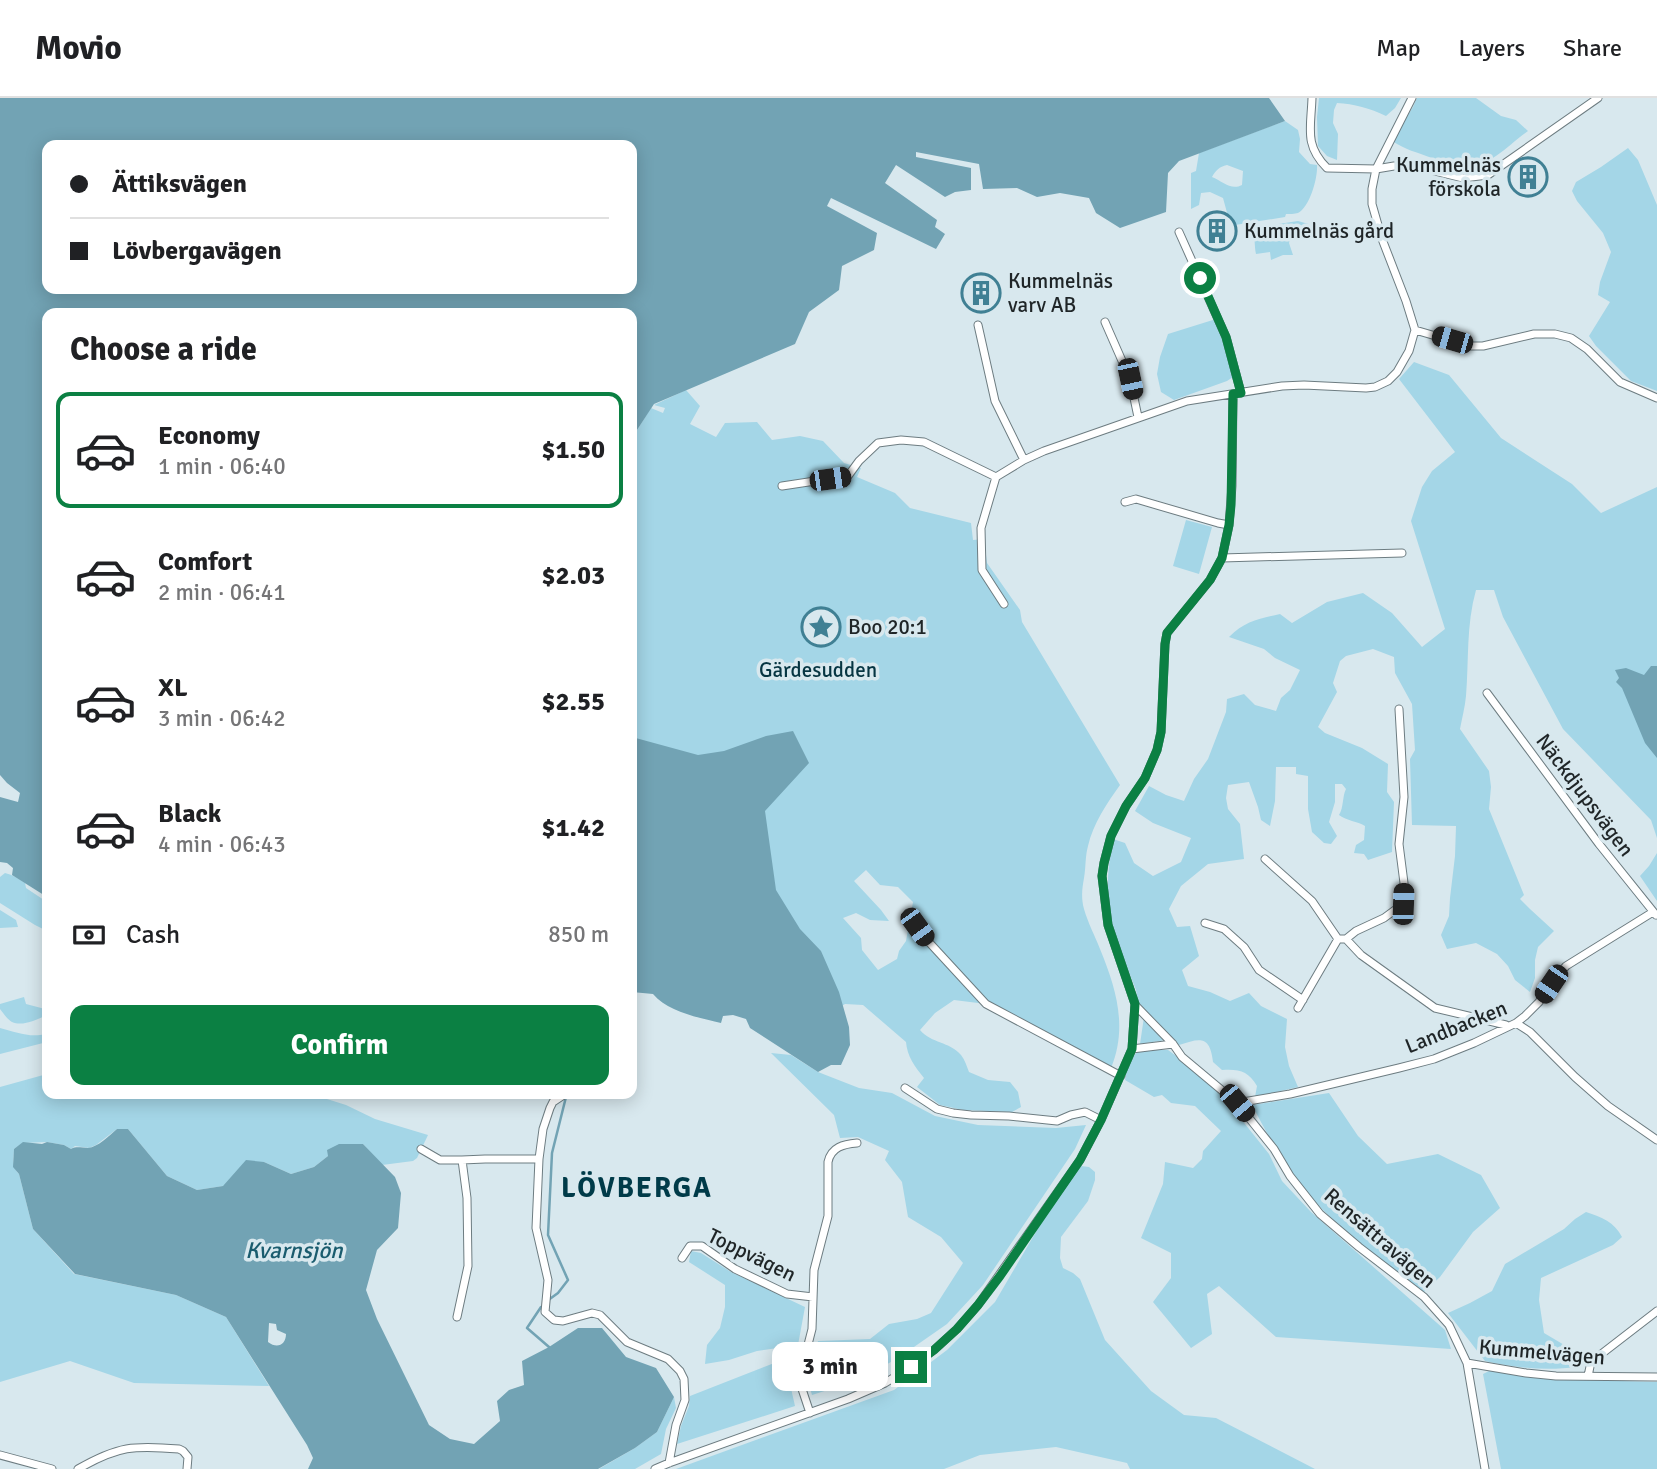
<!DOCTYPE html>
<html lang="en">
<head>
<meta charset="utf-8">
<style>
  body { margin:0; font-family:Signika,sans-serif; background:#f6f6f6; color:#202124; height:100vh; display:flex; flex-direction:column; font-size:26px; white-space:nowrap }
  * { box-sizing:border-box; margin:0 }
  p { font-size:23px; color:#757577 }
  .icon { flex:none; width:38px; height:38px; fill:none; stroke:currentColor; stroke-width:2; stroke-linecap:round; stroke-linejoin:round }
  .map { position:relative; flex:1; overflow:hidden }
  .panel { position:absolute; left:42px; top:210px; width:595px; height:791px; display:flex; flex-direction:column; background:#fff; border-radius:14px; box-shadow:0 4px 18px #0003 }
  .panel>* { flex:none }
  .top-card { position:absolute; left:42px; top:42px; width:595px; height:154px; border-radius:14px; box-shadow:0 4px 18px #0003; display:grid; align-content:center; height:154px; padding:0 28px; background:#fff }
  .end { position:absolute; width:32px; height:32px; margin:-16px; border:9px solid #0b8043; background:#fff; box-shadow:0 0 0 4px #fff }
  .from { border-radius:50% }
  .bubble { position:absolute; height:49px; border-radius:14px; background:#fff; box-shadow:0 4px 18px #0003; font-size:23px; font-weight:800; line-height:49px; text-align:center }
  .car { position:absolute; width:21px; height:42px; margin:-21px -10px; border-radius:9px; box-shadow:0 0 5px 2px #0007; background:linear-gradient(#222 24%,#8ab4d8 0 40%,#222 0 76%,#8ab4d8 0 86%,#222 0) }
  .top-card b { display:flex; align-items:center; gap:24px; height:66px; font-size:26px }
  .top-card b+b { border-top:2px solid #e0e0e0 }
  .top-card i { width:18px; height:18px; background:#202124 }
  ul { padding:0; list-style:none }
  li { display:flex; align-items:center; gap:21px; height:116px; margin:0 14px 10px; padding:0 14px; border:4px solid transparent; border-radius:14px }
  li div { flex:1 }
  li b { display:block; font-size:26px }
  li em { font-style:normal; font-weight:800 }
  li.current { border-color:#0b8043 }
  li>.icon { width:63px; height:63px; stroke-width:1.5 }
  h2 { padding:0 28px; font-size:32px; line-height:84px }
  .pay { display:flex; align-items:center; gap:18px; height:77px; padding:0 28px; font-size:26px }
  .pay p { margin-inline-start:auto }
  .cta { display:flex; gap:14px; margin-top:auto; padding:14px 28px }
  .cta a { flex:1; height:80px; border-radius:14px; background:#0b8043; color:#fff; font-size:28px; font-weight:800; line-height:80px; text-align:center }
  header { display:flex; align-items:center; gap:42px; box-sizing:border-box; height:98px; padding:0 35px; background:#fff; border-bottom:2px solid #e0e0e0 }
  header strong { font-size:33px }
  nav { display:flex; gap:38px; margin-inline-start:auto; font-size:24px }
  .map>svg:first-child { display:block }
</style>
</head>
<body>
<header>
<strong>Movio</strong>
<nav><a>Map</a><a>Layers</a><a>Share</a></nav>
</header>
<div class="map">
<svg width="1657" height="1371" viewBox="0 0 1657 1371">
  <rect width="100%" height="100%" fill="#d8e8ee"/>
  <path fill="#a4d6e7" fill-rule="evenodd" d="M1319,0h82l-6,10 -9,8c-16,-8 -32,-12 -49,-13l-3,7 -1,13 5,11 -1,26 -10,-4 -9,-10 -1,-29z
    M1417,0h59l25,18 15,4 12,11c-24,17 -44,43 -77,36 -7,-1 -12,-7 -19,-9 -16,-6 -26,-8 -40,-17l21,-34z
    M1285,23l13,9 2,9 -1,13 11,12 7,1c1,12 -7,42 -19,48 -3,1 -9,1 -12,1l-1,3 -50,8 -6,-5 -6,-22 -13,-6 -9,1 -2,12 -8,4v-36l5,-2 3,-18zM1227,67l16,6 -1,14c-11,6 -20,-4 -30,-8 4,-7 7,-10 15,-12z
    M1628,50l10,12 19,45v186l-26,-10 -35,-35 -7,-10 21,-34 -12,-7 2,-13 11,-30 -8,-19 -26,-32 -5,-10 4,-9 25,-15z
    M1298,123l14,4 3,6v4l-24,1 -2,7 4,12h-10l-12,5 -1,-8 -14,2c-2,-9 0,-17 -5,-24l2,-2z
    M1216,221l17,58 -6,4 -53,19 -13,-8 -4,-18 3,-17 8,-23z
    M1414,264l35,13 52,63 71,46 29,29 56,-26v351l-6,-18 -88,-91 -60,-112 -9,-27h-18c-10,35 -7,71 -10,106 -1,11 -4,22 -6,33l29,42 2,16 -2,22 35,86 -4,4 10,10 24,22 -16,16 -3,13v18l-5,14 -15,-12 -7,-14 -11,-12 -21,-11 -29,6 -6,-14 8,-19 1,-18 5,-42 1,-30 -44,-1 -2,-66 5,-9 -3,-46 -17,-31 -1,-16 -21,-8 -27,7 -6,5 -7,22 4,9 -19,35 7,6 37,15 26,16 -1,28 7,10 -2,50 -24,8 -4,-6 -10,-1 2,-8 8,-5 1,-14c-8,-5 -18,-5 -26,-11 5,-8 3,-18 7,-26l-4,-5h-7v18l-6,20 8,14 -6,8 -7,-1 -12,-11 -4,-23v-33l-12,-2v-7h-20l-1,34 -5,25 -9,-6 -3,-13 -9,-25 -21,3 -2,13 2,11 12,15 4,35 -36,5 -27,22 -12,23 8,18 13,-1 9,30 -17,14 6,16 22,6 20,9 19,-8 12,13 26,13 -2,28 4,19 9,21 -43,10 2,-11c-9,-15 -17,-17 -35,-16l-9,-8c-3,-27 -13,-24 -34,-17l-20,-19 -21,-24 -2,-12 -25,-63c-5,-30 -4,-59 2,-88l12,4 9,20 19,13 28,-14 10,-24 -38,-15 -18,-12 14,-25 17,9 18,6 10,-22 14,-20 18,-47 1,-13 17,-5 11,11 21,6 5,-13 9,-8 10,-20 -25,-12 -11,-9 -35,-12c16,-16 30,-18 51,-23l12,9 35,-21 36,-9 29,20 30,34 23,-18 -34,-108 11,-34 10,-16 23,-19 -56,-73z
    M686,292l14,16 -10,18 26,13 9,-14 32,-1 15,18 28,-4 23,5 21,22 17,5 -4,9 38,16 15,15 61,15 2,17 11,-1 3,24 33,47 2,12 98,163c-13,18 -27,39 -32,61 -3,11 -2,21 -4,32 -2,11 -3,20 0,31 4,14 11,27 16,40 16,39 28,78 11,119l-125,-64 -32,-4 -19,13 -15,17c12,14 29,11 41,25 4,5 6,12 8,17l19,8 22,2 8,10 3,15 -9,5 -49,-2 -23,-5 -23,-18 7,-9c-9,-11 -17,-22 -18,-36l-43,-37 -18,-1 -34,21 -179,-159v-434l5,-2 14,-22 12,5 2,-5 -11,-3zM866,772l14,15 18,2 15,15 -7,39 -7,10 -2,8 -19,11 -16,-20 -1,-12 -18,-20 13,-5 14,7 19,1 -8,-11 -27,-29z
    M1186,422l26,7 -13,47 -26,-8z
    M1657,755v48l-17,-25 9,-10z
    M5,775c8,2 14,6 20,10l1,5 21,14v31l-2,-3 -10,-5 -35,-22v-26z
    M0,812l16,10 2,7 -18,1z
    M24,899l2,7 19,5 2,1v5c-9,4 -24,12 -35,7 -4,-2 -9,-9 -12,-13v-5z
    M1144,919l21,23 -25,4z
    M0,930c16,4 29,10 46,6l1,8 -47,12z
    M1153,952h15l15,11 42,38 44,55 13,27 29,31 134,118 6,19 -175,-12 -57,-51 -12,8 5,40 -21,14 -38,-46 18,-24v-25l-30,-15 22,-54 2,-22 28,6 9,-9 1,-8 18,-20 -26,-25 -24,-3 -9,-8 -8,2 -29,-17 3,-17 9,-11z
    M771,955l20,2 27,17 41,16 33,5 43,23 43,9 78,3 30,-3 -11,24 -92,136 -36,39 -46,32 -39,23 -50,16 -5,-17 11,-37 52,-2 19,-15 28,-5 14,-6 32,-50 -22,-26 -33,-20 -6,-35 -17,-22 4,-9 -31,-14 -18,1 -6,-23z
    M47,976v20h264l35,11 29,14 53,16 -11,23 -4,3 -31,4 -19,-21 -35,12 -14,11 -23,7 -27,-12 -41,24 -26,4 -30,-14 -39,-47h-11l-21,16 -7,3 -14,-2 -4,3 -7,-4 -17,-3 -24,1 -9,6c0,10 -3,17 5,25l14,55 41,45 102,21 50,22 43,69 -135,-3 -64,-22 -70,21v-295z
    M1329,995l29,43 29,28 51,-10 43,21 19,33 -27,24 -33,45 -16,15c-34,-25 -69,-51 -100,-81 -30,-29 -53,-69 -72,-106z
    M1081,1068l8,1 6,5v8l-7,21 -27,36 -1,21 3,10 10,5 7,6 25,61 46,51 33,24 32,3 99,51h-185l-3,-6 -71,-16 -76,8 -36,14h-268l218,-79 53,-40 48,-48 45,-77z
    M1586,1114c16,5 28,10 36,25l-9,8 -72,33 -2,22 5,33 27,16 8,11 -2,7c-31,4 -62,1 -92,-6l-37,-48 22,-10 22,-12 13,-27 59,-35 11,-10z
    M691,1153l10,2 30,19 74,35 -7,38 -41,6 -28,9 -24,4 2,-19 13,-17 5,-21v-22l-36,-23z
    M777,1264l15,4 -2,18 5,22 -118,38 4,-18 8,-20 1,-10z
    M1493,1271l61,10 103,3v87h-156l-18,-95z
    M674,1299l2,11 -10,21 -5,25 -26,15h-36l36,-21 22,-16z"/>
  <path fill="#72a3b4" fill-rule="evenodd" d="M0,0h1269l16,23 -106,40 -11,12 -2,39 -46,16 -24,-15 -7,-15 -29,-5 -23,4 -20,-9 -34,1 -4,-25 -63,-12v5l55,11v22l-16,2 -10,5 -49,-32 -11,18 52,37 -2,7 10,7 -9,15 -105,-51 -4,8 50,27 -3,17 -32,16 -3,24 -30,22 -14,32 -141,60 -17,26 -5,2v-119h-585v584l-35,-22 1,-7 -6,-5 -7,-1v-65l18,5 2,-9 -13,-10 -7,-8zM632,47v144h-585v-144z
    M1651,568h6v92l-12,-15 -23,-55 -6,-6 3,-4 -4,-8 11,-2 18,7z
    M793,633l16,32 -44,48 11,79 24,39 21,22 18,41 10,35 1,18 -9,20h-10l-13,7 -68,-44 -4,-9 -13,-4 -10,1 -2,7c-21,-5 -53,-11 -68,-29l-21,-2v-255l66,18 26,-4 42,-15z
    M117,1031h11l39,47 30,14 26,-4 23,-26 18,2 27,12 23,-7 14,-11 -1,-6 12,-6h24l32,33 6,16 -3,35 -21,22 -11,40 11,29 52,106 21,14 24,5 26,-23 -3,-20 12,-11 15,-5 -2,-24 27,-14 29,-19h24l24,29 30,11 18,29 -17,35 -22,16 -37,21h-290l5,-11 -6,-13 -81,-128 -50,-22 -101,-21 -42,-45 -14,-55 -6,-7 1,-18 9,-7 19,2 5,-2 17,3 7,4c6,-3 10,-1 17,-1 10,-1 21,-12 29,-19zM269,1225l7,1 1,6 9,4c0,11 -9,15 -18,8z"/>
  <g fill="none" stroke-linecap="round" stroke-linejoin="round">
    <path stroke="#72a3b4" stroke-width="2.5" d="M547,1203l11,-8 10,-13 -20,-45 4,-82 14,-56
      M541,1209l-14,21 22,19"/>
    <g stroke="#6d7c81" stroke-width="9">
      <path id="minor" d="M1312,0c-1,30 -8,47 15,70l49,1 18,-3h20l49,12 25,-3 110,-77
        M1179,134l47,105 15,56
        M1105,224l25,57 8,38
        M978,227l17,76 29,59
        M1415,232l55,16h13l51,-12h21l16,4 16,11 33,33 37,16
        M782,388l66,-10 11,-15 19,-18 23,-3 23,2 72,35
        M1125,404l11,-3 82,24 11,2
        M1222,460l180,-5
        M1004,506l-22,-34 -1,-42 15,-51 28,-17 20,-9 143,-50 95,-15 22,-1 62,3 9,-1 13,-6 9,-9 12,-21 6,-21 -9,-29 -24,-62 -10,-35v-15l4,-20 36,-71
        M1487,595l112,151 57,71
        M1265,761l47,42 26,38h8l15,16 74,53 71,17
        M908,815l19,27 59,64 135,72
        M1205,825l19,6 20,18 15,23 44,30
        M1346,841l10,-8 28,-13 19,-14 1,-21 -5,-39 5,-47 -5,-88
        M1135,907l38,39 9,13 55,46 37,46 16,27 30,38 39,33 65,50 25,28 18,38 18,106
        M1298,910l40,-69
        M1516,925l14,9 45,45 33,29 49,34
        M1132,951l41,-5
        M905,990l32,21 16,4 18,2 38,1 48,5 14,-6 14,-3 16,8
        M565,996l-12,8 -3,6 -7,21 -4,30 -3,69 12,52 -3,32 9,8 9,1 29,-8 8,2 27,27 41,17 12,12 4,8 1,21 -9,25 -7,38
        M1237,1005l53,-9 109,-26 35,-9 40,-16 42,-20 9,-7 14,-14 12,-18 15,-18 87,-54
        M421,1051l19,11h22
        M682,1160l8,-12h12l33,23 52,25 26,3
        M457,1219l11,-51 -1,-68 -5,-38 23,-1h54
        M1467,1265l59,10 30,3 101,1
        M1588,1278l3,-14 66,-51
        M810,1315l-9,-27 2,-22 9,-35 2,-59 14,-54v-54c3,-15 16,-18 29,-19
        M0,1357l52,14
        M78,1371c40,-23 56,-24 101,-20l4,2 5,6 -1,12
        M655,1371l14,-6 179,-64 37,-16 26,-16 23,-17 23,-21 21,-24 102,-145 21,-40 31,-71 3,-45 -27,-79 -6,-49 2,-13 7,-27 15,-30 19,-28 12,-28 4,-18 4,-88 2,-11 43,-53 12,-22 7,-33 3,-39 1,-92"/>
    </g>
    <use href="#minor" stroke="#fff" stroke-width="7"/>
  </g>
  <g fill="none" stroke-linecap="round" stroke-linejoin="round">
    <path stroke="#0b8043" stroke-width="9" d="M911,1269l23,-17 23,-21 21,-24 22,-29 80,-116 21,-40 31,-71 3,-45 -27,-79 -6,-49 2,-13 7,-27 15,-30 19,-28 12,-28 4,-18 4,-88 2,-11 43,-53 12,-22 7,-33 2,-20 2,-111 8,-1 -15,-56 -26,-59"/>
  </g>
  <defs>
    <g id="building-ring" transform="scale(2.0125)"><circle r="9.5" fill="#d8e8ee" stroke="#408094" stroke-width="1.5"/><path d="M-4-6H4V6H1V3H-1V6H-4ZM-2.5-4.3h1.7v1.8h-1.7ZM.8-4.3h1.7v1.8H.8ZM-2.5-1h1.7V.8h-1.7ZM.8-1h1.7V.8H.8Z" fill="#408094"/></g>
    <g id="sight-ring" transform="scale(2.0125)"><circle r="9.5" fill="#d8e8ee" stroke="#408094" stroke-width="1.5"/><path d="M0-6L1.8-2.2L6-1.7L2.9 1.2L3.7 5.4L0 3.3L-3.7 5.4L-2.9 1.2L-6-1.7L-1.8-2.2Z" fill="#408094"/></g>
  </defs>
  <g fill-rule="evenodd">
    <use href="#building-ring" x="1528" y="79"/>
    <use href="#building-ring" x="1217" y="133"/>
    <use href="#building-ring" x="981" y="195"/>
    <use href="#sight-ring" x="821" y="529"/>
  </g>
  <g text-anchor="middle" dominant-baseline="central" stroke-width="7" stroke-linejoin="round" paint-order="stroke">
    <g font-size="21" fill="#1f2527" stroke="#d8e8ee" text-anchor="start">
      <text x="1501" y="67" text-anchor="end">Kummelnäs<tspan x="1501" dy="24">förskola</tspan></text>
      <text x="1244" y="133">Kummelnäs gård</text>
      <text x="1008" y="183">Kummelnäs<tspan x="1008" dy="24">varv AB</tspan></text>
      <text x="848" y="529">Boo 20:1</text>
    </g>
    <g font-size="21" fill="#063542" stroke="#d8e8ee">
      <text x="818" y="572">Gärdesudden</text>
    </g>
    <g font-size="21" fill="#1f2527" stroke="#d8e8ee">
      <text transform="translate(1585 697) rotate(53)">Näckdjupsvägen</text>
      <text transform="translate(1456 929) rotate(-22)">Landbacken</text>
      <text transform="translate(1380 1140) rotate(41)">Rensättravägen</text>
      <text transform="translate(752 1157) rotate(26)">Toppvägen</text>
      <text transform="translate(1542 1254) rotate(5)">Kummelvägen</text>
    </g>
    <g font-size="23" font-style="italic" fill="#1a5c6e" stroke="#d8e8ee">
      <text x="294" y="1152">Kvarnsjön</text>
    </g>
    <g font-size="28" font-weight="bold" letter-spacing="2" fill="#003b49" stroke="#d8e8ee">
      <text x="637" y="1090">LÖVBERGA</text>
    </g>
  </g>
</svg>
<i class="end from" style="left:1200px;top:180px"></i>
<i class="end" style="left:911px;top:1269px"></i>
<div class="bubble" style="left:772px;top:1244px;width:116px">3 min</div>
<i class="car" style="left:1452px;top:242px;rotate:286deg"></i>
<i class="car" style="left:1130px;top:281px;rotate:168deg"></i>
<i class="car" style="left:830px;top:381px;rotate:82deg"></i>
<i class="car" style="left:1403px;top:806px;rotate:2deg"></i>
<i class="car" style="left:917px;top:829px;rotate:144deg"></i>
<i class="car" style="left:1551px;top:886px;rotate:214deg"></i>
<i class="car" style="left:1237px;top:1005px;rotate:140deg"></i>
<div class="top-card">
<b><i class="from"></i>Ättiksvägen</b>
<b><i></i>Lövbergavägen</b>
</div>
<section class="panel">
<h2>Choose a ride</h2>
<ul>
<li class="current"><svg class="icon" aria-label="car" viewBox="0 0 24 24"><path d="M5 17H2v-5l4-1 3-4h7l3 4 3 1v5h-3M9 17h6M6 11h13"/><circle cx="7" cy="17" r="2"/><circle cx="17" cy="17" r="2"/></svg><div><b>Economy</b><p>1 min · 06:40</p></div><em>$1.50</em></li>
<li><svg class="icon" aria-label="car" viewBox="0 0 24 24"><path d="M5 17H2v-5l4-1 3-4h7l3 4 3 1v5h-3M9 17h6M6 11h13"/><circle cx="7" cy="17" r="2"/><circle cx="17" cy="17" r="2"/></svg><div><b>Comfort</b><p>2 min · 06:41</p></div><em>$2.03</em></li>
<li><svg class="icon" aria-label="car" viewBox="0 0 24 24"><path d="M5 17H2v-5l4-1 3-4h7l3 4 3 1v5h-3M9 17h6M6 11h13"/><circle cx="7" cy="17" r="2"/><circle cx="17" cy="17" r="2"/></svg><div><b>XL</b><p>3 min · 06:42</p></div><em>$2.55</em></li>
<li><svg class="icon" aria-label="car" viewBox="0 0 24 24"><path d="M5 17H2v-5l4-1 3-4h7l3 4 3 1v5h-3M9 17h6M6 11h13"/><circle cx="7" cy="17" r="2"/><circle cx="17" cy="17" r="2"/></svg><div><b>Black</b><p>4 min · 06:43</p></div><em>$1.42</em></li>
</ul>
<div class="pay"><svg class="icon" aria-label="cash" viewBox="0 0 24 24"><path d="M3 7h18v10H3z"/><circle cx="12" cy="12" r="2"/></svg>Cash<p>850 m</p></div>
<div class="cta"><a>Confirm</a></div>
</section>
</div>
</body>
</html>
